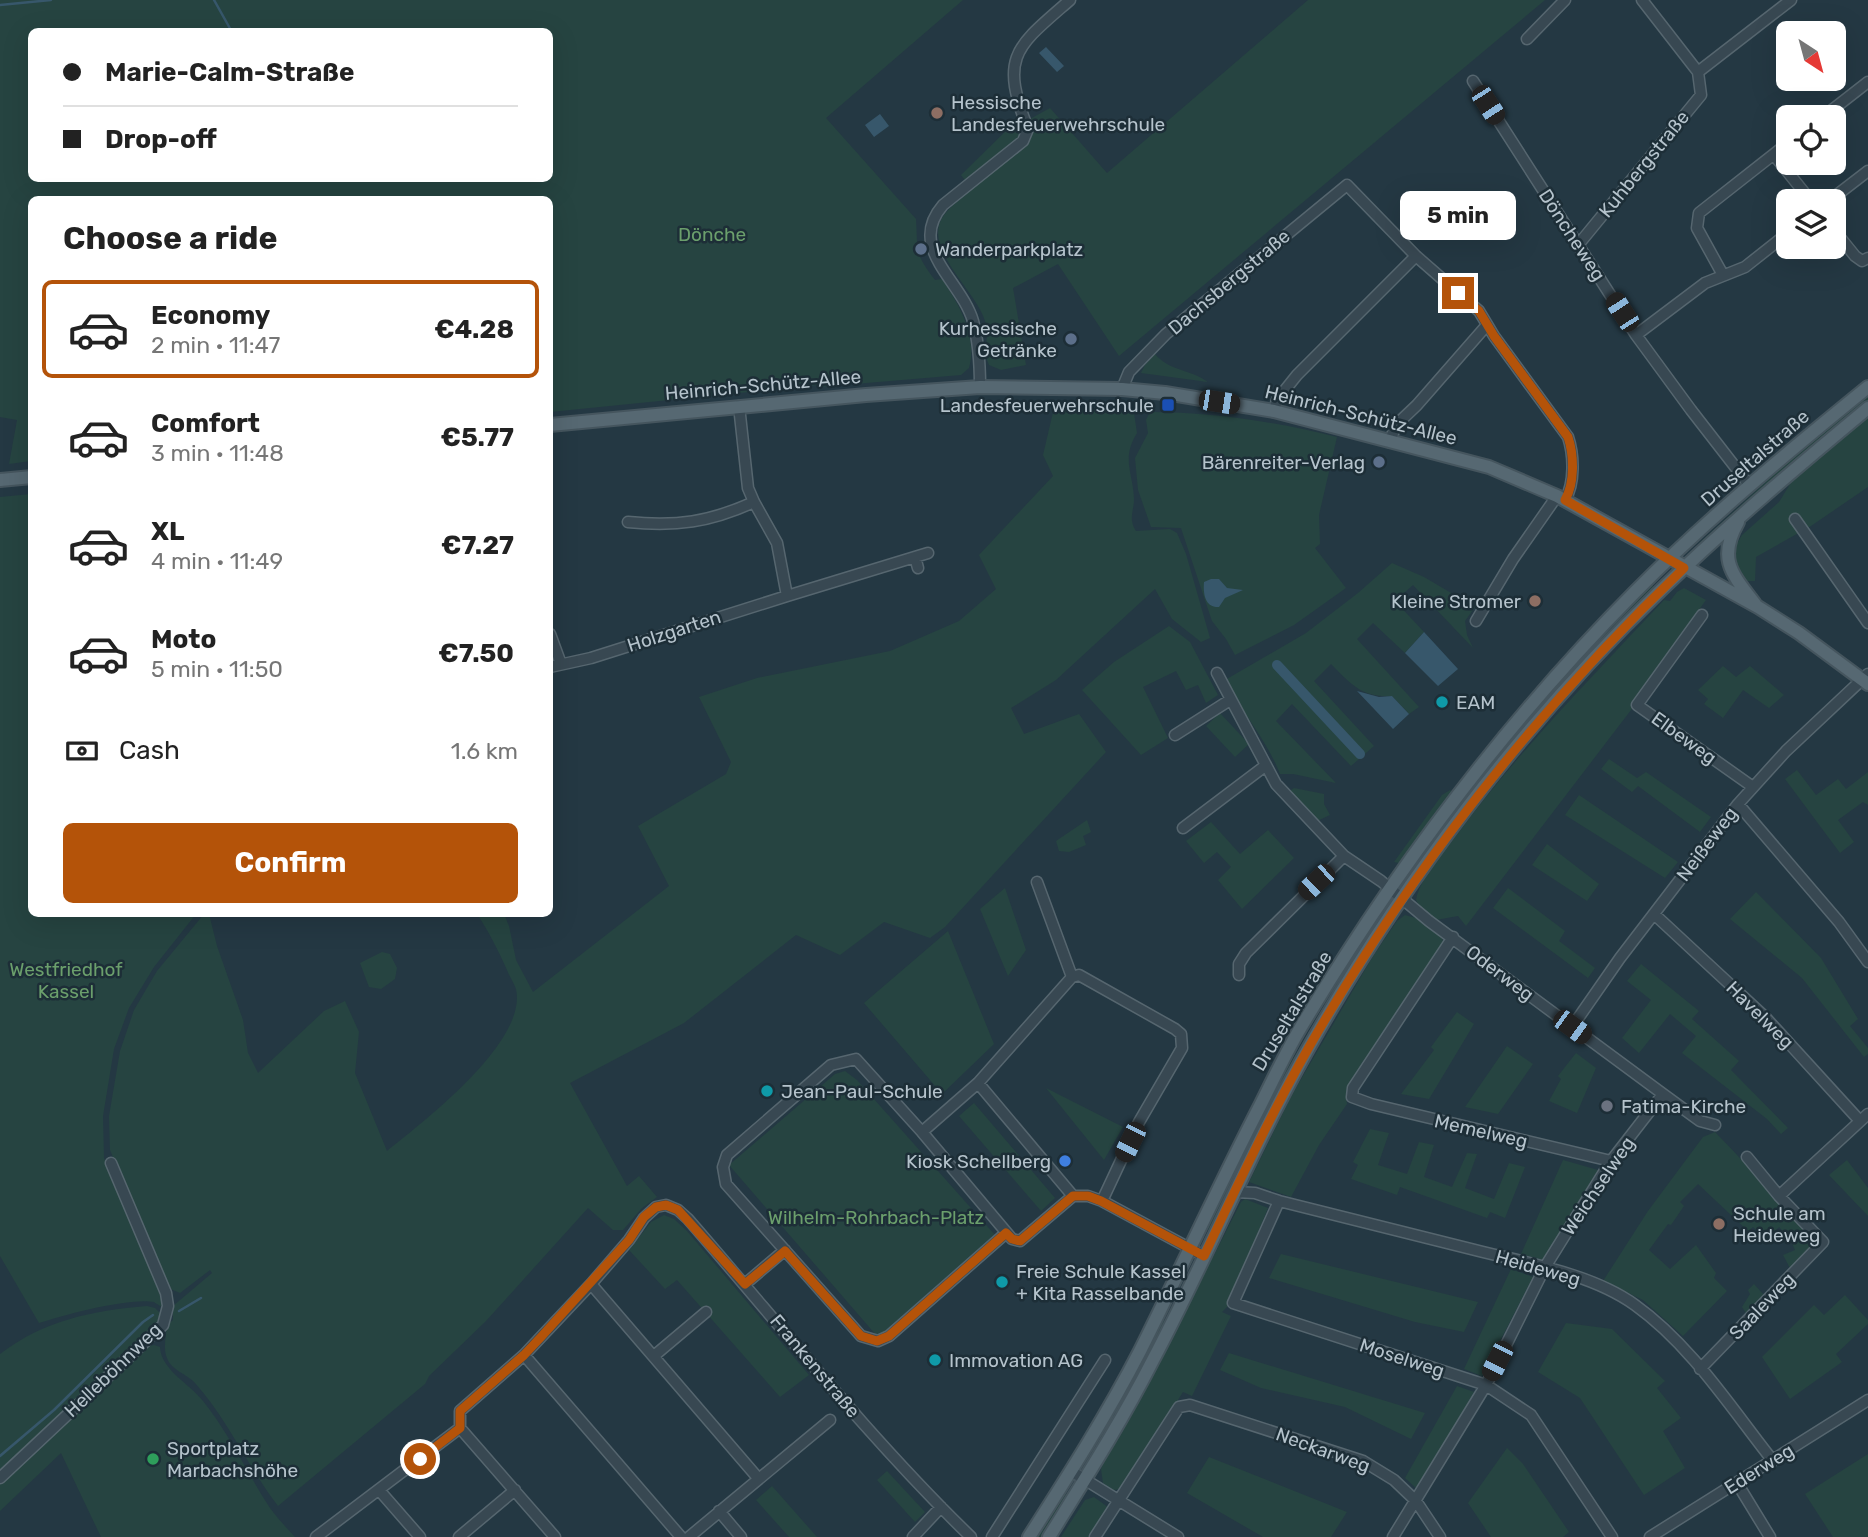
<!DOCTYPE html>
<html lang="en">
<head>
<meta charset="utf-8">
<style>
  body { margin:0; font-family:Rubik,sans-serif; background:#f2f2f2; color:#222; height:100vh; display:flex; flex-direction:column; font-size:26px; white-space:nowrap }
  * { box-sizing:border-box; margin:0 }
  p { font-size:23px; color:#767676 }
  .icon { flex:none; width:38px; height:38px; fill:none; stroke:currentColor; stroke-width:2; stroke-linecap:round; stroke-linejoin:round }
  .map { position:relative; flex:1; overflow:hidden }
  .side { position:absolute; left:28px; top:196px; width:525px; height:721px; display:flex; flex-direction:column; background:#fff; border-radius:10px; box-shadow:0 7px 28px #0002 }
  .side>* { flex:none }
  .guide { position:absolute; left:28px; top:28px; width:525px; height:154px; border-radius:10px; box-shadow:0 7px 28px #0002; display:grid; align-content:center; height:154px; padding:0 35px; background:#fff }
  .needle { width:46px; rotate:144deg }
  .controls { position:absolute; left:1776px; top:21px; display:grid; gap:14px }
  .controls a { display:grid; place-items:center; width:70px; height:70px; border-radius:10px; background:#fff; box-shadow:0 7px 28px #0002; font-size:35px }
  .end { position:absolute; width:32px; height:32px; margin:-16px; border:9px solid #b45309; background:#fff; box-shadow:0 0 0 4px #fff }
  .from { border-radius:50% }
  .bubble { position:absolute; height:49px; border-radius:10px; background:#fff; box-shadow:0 7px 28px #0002; font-size:23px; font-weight:700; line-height:49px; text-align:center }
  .car { position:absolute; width:21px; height:42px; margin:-21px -10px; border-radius:9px; box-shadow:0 0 5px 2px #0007; background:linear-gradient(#222 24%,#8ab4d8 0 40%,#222 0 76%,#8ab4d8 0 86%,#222 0) }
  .guide b { display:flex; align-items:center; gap:24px; height:66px; font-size:26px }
  .guide b+b { border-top:2px solid #e0e0e0 }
  .guide i { width:18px; height:18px; background:#222 }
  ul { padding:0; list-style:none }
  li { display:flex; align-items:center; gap:21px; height:98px; margin:0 14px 10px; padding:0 21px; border:4px solid transparent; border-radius:10px }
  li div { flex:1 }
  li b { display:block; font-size:26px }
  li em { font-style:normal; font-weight:700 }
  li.current { border-color:#b45309 }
  li>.icon { width:63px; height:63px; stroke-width:1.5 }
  h2 { padding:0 35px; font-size:32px; line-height:84px }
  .pay { display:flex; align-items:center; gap:18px; height:77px; padding:0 35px; font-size:26px }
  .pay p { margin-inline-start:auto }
  .primary-button { display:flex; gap:14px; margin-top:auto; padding:14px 35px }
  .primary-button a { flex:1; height:80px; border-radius:10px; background:#b45309; color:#fff; font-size:28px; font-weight:700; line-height:80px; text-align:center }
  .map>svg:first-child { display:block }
</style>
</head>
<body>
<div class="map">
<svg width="1868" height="1537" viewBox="0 0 1868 1537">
  <rect width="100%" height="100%" fill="#243843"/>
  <path fill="#264441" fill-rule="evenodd" d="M0,0h963l-137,118 90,101c2,32 -2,34 19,61l7,-1c17,25 36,58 27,89l-8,7 -142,12 -1,-2 -268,27v-212h-518l-1,261 -22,3 8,-44 -17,-3zM32,32h518v146h-518z
    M1308,0h237l-426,356 -61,-92 -45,24 13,77 -25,5 -12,-5 -2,-5c-1,-12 1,-27 -2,-39 -9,-31 -65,-74 -41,-106 7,-10 19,-17 28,-26l-11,-14 53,-52 16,-4 20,-11 57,65z
    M1155,354c14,17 35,15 53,28l-67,-9 4,-8z
    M1868,395v7l-167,144 -2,-3 99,-90z
    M1054,408l80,5 3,20c-16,26 -4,39 -3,66 0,12 -6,20 2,32l34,-2 7,4 9,21 24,84 -9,4 -29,-23 -17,-30 -99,91 -45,28 13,26 55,-20 27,38 -161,175 -15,11 -46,-16 -44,33 -44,-20 -112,88 -114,60 57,103 12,-10 18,21 -15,11 -19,22h-10l-25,-22 -102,113 -57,55 -4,8 -147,122c-30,-39 -50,-86 -83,-123 -8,-9 -24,-13 -28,-25 -4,-9 -1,-23 0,-33l6,-5v-14l39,-33 -2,-3 -30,23 -12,-5 -58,-138 -1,-34 11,-65 14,-41 23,-39 47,-57h5l8,32 26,74 5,33 10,20 66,-62 21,-10 14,31 -4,41 32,78c36,-29 141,-109 129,-162 -2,-6 -7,-13 -9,-19 -9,-20 -18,-38 -30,-56h27l5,12 7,34 17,32 136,-106 -31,-60 88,-52 5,-12 -32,-65 58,-19 133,-27 69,-30 37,-32 -17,-34 74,-79 -10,-21z
    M1150,412c63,0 127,10 187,25l-18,78 1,29 -5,4 31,40 -52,37 -59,30 -9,-16 -14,-18 -31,-93 -30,-1 -13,-37 -3,-32 13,-25 -2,-13z
    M1868,417v70l-57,39 -55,31 -1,24h-9l-9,-13 -2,-11 1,-12 6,-10 37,-33 13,-21z
    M31,494l1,420h164l-42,53 -25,41 -15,41 -11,67 1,42 57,130 3,20c-2,-1 -9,-5 -10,-6 -24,-5 -91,13 -115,21l-39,-67v-759z
    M1392,563l32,14 51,30 -10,14 2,14 6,13 -60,-63 -18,16 29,31 -19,21 -32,-30 -16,16 62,68 -10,7 -17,-18c-30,2 -41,-12 -61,-32l-17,17 60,65 -23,20 -59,-62 -16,17 60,62 -43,-9h-13c-13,-34 -38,-61 -55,-94l81,-47 52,-40z
    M1652,585l2,2c-78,77 -146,163 -214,248l4,-12c65,-84 134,-162 208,-238z
    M1684,588l22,12 -67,94 -8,16 -165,216 -8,-10 -22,4 -14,-10 -6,-10c5,-24 25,-44 39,-63 63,-85 137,-160 209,-237l6,1 7,-9z
    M1169,626l21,16 28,53 -12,8 -8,-18 -12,5 -10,-19 -33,16 25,51 -27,17 -59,-65 32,-28z
    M1723,666l13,11 14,-11 34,29 -15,13 -26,-18 -20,28 -19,-14 4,-5 -10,-9z
    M1220,713l29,31 -14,13 -29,-31z
    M1609,759l28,19 9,-6 65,45 -11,15 -62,-46 -6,6 -31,-23z
    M1797,770l19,25 22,-16 8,10 22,-17v33l-5,-3 -25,18 16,22 -14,11 -55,-74z
    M1294,788l30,6v10l6,11 -15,7 -23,-25 -1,-7z
    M1450,790l2,2 -53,71 -5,-1 48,-67z
    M1579,795l99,67 -13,16 -100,-63z
    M1087,820l4,12 -8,4 3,9 -17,7 -10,-1 -3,-10z
    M1211,822l29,32 28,-24 26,28 -52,51 -24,-29 13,-13 -14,-15 -13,11 -18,-22z
    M1547,844l52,40 -12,17 -55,-36z
    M1005,888l21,62 -18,26 -28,-67z
    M1508,888l57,43 -6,10 36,27 -7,10 -95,-70z
    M1756,892l65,66 37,61 -8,7 18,22v6l-4,3 -62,-79 -72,-59z
    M1405,915l11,3 25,19 2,4 -6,13 -83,126 -8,16 1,8 -28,41 -28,52 -42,-15 41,-84 83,-142 24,-35z
    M948,931l46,113 -52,50 -78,-91z
    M382,952l8,2 7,14 -2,11 -14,10 -12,-2 -9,-24z
    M1351,960l-1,8 -107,195 -33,67 -4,-1 81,-160z
    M1641,964l58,47 -7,8 47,42 -8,9 57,58 -7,6 -14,-15 -85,-66 14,-17 -26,-22 -31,39 -17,-15 29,-38 -24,-19z
    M1457,1012l17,12 -45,75 -28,-5 33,-44 -3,-3z
    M1507,1046l26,18 -35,50 -33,-7z
    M1576,1053l20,15 -19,45 -28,-12 12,-22 -3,-3z
    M845,1071l12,9 138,155 -108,96 -11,4 -147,-170 106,-91z
    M1046,1088l77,39 -19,33z
    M974,1103l81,95 -14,13 -82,-95z
    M1370,1129l19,4 -11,32 29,9 12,-32 15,3 -10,32 28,10 15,-34 10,1 -12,34 29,11 15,-36 16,4 -20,51 -15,-6 -3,6 -87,-31 -3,8 -46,-16 7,-14 -5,-3z
    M1715,1132c34,34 64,71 98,106l1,7 -23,25 -8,-15 12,-5 -5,-11 -11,-12 -10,10 -6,-6 -3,2 -7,-6 -5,4 -50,-47 -18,18 4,4 -13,19 -3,-1 -19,26 21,19 26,-24 20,28 -2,5 13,13 -44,45 -40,-36 -40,-19 45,-70 55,-74z
    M1563,1160l35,10 -55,90 -22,-6z
    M1847,1160l21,28v28l-39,-41z
    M1245,1199l23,9 -39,97 -7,7 9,4 -39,80 -9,-4 -61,97 -9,1 -10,-7 -2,-14 3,-9 29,-49 77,-151 3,-3 28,-55z
    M664,1215l10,4 13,12 122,144 -29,22 -103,-117 -12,9 -36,-39 22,-28z
    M1281,1254l197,48 -14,30 -49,-10 -146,-44z
    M1511,1269l22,8 -51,99 -18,-7z
    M1754,1284l11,12 -18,19 -5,-8 8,-13 -2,-4z
    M1845,1295l23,25v4l-32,30 6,8 -52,37 -28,-42 52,-52 10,10z
    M147,1306l8,2 7,7 -3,8 -159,151v-120c45,-34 91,-43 147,-48z
    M1165,1314l-2,13 -49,89 5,-15z
    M1566,1323l46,6 53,52 -8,7 24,30 -18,13 22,37 -41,27 -64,-97 -42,-26z
    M154,1345l6,2c1,23 29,36 43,54 26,32 44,72 67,107 7,10 16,19 25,29h-194l-40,-84 -61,58v-30l143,-134z
    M1229,1353l196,60 -14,26 -66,-32 -84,-19 -41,-18z
    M1457,1386l17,6 -56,98 -13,-12z
    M1507,1448l16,16 46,68 -6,5h-72l-23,-34z
    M1868,1454v83h-35l-28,-43z
    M1209,1457l138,55 -16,25h-68l-76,-44z
    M887,1471l38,41 -10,10 -38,-42z
    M772,1486l45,51h-28l-33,-37z
    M1065,1494l3,2 -26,41h-5z
    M1094,1497l15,11 -18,29h-30l24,-37z"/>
  <path fill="#37576b" d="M1046,47l18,19 -7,6 -18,-19z
    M880,114l9,12 -15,11 -9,-12z
    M1211,579h8l8,9 16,2 -18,8 -6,9c-14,1 -16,-13 -15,-25z
    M1424,632l34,37 -20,17 -33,-33z
    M1357,691l22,6 13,-1 17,18 -16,15z"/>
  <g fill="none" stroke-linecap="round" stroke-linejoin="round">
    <path stroke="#37576b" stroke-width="2.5" d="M214,0l18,32
      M0,5l51,-5
      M179,1311l22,-13
      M0,1456l54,-46 89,-88 10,-7"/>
    <path stroke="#37576b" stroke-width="10" d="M1277,665l83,89"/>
    <g stroke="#56666f" stroke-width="13">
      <path id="minor" d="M1642,0l56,72
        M1527,39l38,-39
        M1473,81l163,254 55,75 59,76
        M1823,117l45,-35
        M1774,155l37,46
        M1829,201l39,-30
        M1834,230l21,26 7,5 6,-3
        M1578,245l123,-150 -3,-23 93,-72
        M1723,275l-26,-47 2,-15 89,-70
        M1636,335l69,-52 40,-16 43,-34
        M980,387c0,-22 -1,-44 -7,-66 -12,-41 -67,-73 -30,-116l80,-64 5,-12c-29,-73 -12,-82 42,-129
        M1122,389l7,-17 37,-38 181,-149 69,71 63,55 15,25 74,101c6,18 7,46 -3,63
        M1274,411l3,-11 20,-25 119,-119
        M1389,442l8,-18 20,-19 70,-80
        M1795,519l73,104
        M628,522c48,5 82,0 126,-20
        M915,557l3,11
        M787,596l141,-43
        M1702,615l-65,90 116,82
        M1476,621l37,-62 44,-63
        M550,634l11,30
        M550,667l41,-9 196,-62 -10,-53 -23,-41 -6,-14 -9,-82
        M1217,673l59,111 68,72 37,25 48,40 234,173 37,27 15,4
        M1175,735l55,-35
        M1738,804l101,118 29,40
        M1183,828l82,-62
        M1037,882l35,95
        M1654,914l111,103 95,104
        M1453,937l-100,151 -1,9 19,7 240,57
        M1239,975v-11l7,-11 98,-97
        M1572,1027l48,-69 118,-154 48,-53 82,-77
        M978,1083l95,113
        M922,1132l56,-49 94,-106 7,-2 96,54 6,5 1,14 -43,74 -37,79
        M1235,1192l20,1 24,8c65,16 131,33 196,49 52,13 117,24 160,55 56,40 96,103 138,156
        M1779,1196l89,-82
        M1279,1201l-46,102 253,82 45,30 81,122
        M1006,1233l-117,103 -11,5 -17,-5 -135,-152 -3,-17 4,-12 104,-90 25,-6 66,73 90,107 8,2 53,-45h15l14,5 102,55
        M591,1284l167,194
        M745,1284l40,-34
        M524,1355l157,182
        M655,1355l51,-43
        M1700,1369l123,-127 -44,-46 -32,-39
        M460,1428l95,109
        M1071,1471l107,66
        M0,1478l163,-153 5,-19 -2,-13 -55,-130
        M1737,1483l33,54
        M379,1490l41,47
        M719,1511l22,26
        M316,1537l144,-109v-17l64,-56 67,-71 38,-44 15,-22 12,-11 10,-2 12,5 10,9c93,107 181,219 283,318
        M459,1537l56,-47
        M689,1537l141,-117
        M913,1537l28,-30
        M992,1537l113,-177
        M1095,1537l84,-130 11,-2 173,56 31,19 22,21 24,36
        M1393,1537l93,-152 59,-118 66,-106 52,-67
        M1650,1537l218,-137"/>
    </g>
    <g stroke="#45555e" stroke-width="16">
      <path id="major" d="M550,425l316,-30 114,-8 142,2 43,4 109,18 215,56 68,29 201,111 41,26 69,51
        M0,480l32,-3
        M1738,522c-21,37 -6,52 17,82
        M1029,1537c39,-61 78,-122 111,-186 41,-82 79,-166 121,-247 13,-26 25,-52 40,-77 94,-157 205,-305 334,-435 72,-73 153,-140 233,-205
        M1049,1537c36,-58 73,-116 104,-177 54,-102 98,-210 155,-311 94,-167 214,-325 353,-459 66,-64 136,-123 207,-182"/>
    </g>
    <use href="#minor" stroke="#384852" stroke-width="10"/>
    <use href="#major" stroke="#566872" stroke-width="12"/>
  </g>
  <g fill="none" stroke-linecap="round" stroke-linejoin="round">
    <path stroke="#b45309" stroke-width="9" d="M420,1459l40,-31v-17l64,-56 17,-18 88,-97 15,-23 12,-10 10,-2 12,5 67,74 40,-33 76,85 16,5 12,-5 117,-103 6,6 8,2 53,-45h15l13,5 103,55c33,-70 67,-142 105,-209 102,-177 228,-338 375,-479l-119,-68c10,-17 9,-45 3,-63l-74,-101 -15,-25 -21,-18"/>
  </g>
  <g fill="#8d6e63" stroke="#1d2e37" stroke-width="2.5">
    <circle cx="937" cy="113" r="7"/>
    <circle cx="1535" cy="601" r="7"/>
    <circle cx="1719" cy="1224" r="7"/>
  </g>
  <g fill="#5c6f8a" stroke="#1d2e37" stroke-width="2.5">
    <circle cx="921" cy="249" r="7"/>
    <circle cx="1071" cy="339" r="7"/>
    <circle cx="1379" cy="462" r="7"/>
  </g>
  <rect fill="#1a4fb4" stroke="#1d2e37" stroke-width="2.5" x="1161" y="398" width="14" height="14" rx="3.5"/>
  <g fill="#0f9aa8" stroke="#1d2e37" stroke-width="2.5">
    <circle cx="1442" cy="702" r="7"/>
    <circle cx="767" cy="1091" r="7"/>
    <circle cx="1002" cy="1282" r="7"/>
    <circle cx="935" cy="1360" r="7"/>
  </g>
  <circle fill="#6b7280" stroke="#1d2e37" stroke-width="2.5" cx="1607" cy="1106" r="7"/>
  <circle fill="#3f7fe0" stroke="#1d2e37" stroke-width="2.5" cx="1065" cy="1161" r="7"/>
  <circle fill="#2e9e5b" stroke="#1d2e37" stroke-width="2.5" cx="153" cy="1459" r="7"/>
  <g text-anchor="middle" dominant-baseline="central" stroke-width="5" stroke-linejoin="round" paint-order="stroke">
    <g font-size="19" fill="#b5c3cc" stroke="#1d2e37" text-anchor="start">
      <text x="951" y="102">Hessische<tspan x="951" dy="22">Landesfeuerwehrschule</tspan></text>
      <text x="935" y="249">Wanderparkplatz</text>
      <text x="1057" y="328" text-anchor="end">Kurhessische<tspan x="1057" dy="22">Getränke</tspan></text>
      <text x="1154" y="405" text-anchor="end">Landesfeuerwehrschule</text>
      <text x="1365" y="462" text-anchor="end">Bärenreiter-Verlag</text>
      <text x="1521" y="601" text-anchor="end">Kleine Stromer</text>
      <text x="1456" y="702">EAM</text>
      <text x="781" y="1091">Jean-Paul-Schule</text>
      <text x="1621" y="1106">Fatima-Kirche</text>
      <text x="1051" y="1161" text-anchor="end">Kiosk Schellberg</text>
      <text x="1733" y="1213">Schule am<tspan x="1733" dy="22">Heideweg</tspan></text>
      <text x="1016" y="1271">Freie Schule Kassel<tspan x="1016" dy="22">+ Kita Rasselbande</tspan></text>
      <text x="949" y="1360">Immovation AG</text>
      <text x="167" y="1448">Sportplatz<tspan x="167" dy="22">Marbachshöhe</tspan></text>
    </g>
    <g font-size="19" fill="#b5c3cc" stroke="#1d2e37">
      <text transform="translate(1644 164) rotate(-51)">Kuhbergstraße</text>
      <text transform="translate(1572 235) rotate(57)">Döncheweg</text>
      <text transform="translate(1229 282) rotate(-40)">Dachsbergstraße</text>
      <text transform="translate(763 385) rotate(-5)">Heinrich-Schütz-Allee</text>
      <text transform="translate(1361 415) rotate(14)">Heinrich-Schütz-Allee</text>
      <text transform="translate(1755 458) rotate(-41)">Druseltalstraße</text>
      <text transform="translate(674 631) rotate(-18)">Holzgarten</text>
      <text transform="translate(1684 738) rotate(36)">Elbeweg</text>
      <text transform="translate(1707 844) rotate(-53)">Neißeweg</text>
      <text transform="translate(1500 973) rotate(37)">Oderweg</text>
      <text transform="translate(1292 1011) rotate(-59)">Druseltalstraße</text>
      <text transform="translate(1760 1015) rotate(45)">Havelweg</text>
      <text transform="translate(1481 1131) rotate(13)">Memelweg</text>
      <text transform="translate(1598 1186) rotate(-56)">Weichselweg</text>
      <text transform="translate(1538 1268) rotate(16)">Heideweg</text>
      <text transform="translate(1762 1306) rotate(-46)">Saaleweg</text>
      <text transform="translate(1402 1358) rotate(18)">Moselweg</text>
      <text transform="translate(815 1366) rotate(50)">Frankenstraße</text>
      <text transform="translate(113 1370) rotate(-44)">Helleböhnweg</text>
      <text transform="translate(1323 1450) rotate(20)">Neckarweg</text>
      <text transform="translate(1759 1469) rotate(-32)">Ederweg</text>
    </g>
    <g font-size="19" fill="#6b9f6c" stroke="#1d2e37">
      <text x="712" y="234">Dönche</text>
      <text x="66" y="969">Westfriedhof<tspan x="66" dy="22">Kassel</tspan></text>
      <text x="876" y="1217">Wilhelm-Rohrbach-Platz</text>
    </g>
  </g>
</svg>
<div class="controls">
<a><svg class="needle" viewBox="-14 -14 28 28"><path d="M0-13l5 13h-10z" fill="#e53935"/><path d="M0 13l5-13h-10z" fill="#767676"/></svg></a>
<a><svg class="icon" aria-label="locate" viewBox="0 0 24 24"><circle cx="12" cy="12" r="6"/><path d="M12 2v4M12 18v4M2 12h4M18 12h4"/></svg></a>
<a><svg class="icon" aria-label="layers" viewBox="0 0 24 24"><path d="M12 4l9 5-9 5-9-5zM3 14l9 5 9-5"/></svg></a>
</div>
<i class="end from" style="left:420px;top:1459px"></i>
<i class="end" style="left:1458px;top:293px"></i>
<div class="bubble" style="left:1400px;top:191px;width:116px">5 min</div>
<i class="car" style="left:1488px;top:105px;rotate:147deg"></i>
<i class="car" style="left:1622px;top:312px;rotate:327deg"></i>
<i class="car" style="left:1219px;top:402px;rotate:99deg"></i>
<i class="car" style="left:1316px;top:882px;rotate:227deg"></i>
<i class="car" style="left:1572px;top:1027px;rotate:126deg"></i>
<i class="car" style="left:1130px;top:1142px;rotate:206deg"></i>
<i class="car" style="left:1497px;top:1361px;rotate:207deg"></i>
<div class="guide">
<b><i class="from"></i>Marie-Calm-Straße</b>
<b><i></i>Drop-off</b>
</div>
<section class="side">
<h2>Choose a ride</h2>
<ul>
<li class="current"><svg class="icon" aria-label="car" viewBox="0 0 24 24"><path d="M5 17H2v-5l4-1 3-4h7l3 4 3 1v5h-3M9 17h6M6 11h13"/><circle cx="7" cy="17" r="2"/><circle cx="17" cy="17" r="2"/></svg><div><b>Economy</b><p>2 min · 11:47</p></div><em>€4.28</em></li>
<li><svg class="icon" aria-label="car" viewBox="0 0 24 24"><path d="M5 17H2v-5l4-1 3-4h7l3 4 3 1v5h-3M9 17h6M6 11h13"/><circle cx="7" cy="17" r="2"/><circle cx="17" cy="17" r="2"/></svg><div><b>Comfort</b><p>3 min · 11:48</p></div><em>€5.77</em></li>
<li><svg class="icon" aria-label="car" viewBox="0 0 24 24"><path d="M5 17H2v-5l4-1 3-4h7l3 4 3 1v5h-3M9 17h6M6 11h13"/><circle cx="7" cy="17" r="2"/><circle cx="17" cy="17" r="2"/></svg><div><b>XL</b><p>4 min · 11:49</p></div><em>€7.27</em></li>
<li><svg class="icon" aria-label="car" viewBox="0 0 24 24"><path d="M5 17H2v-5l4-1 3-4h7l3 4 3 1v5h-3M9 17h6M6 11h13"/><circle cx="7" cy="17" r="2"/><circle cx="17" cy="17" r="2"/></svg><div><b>Moto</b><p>5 min · 11:50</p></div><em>€7.50</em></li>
</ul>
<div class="pay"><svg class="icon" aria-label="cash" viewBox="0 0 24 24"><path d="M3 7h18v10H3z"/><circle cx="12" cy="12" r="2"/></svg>Cash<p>1.6 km</p></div>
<div class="primary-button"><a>Confirm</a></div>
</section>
</div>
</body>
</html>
